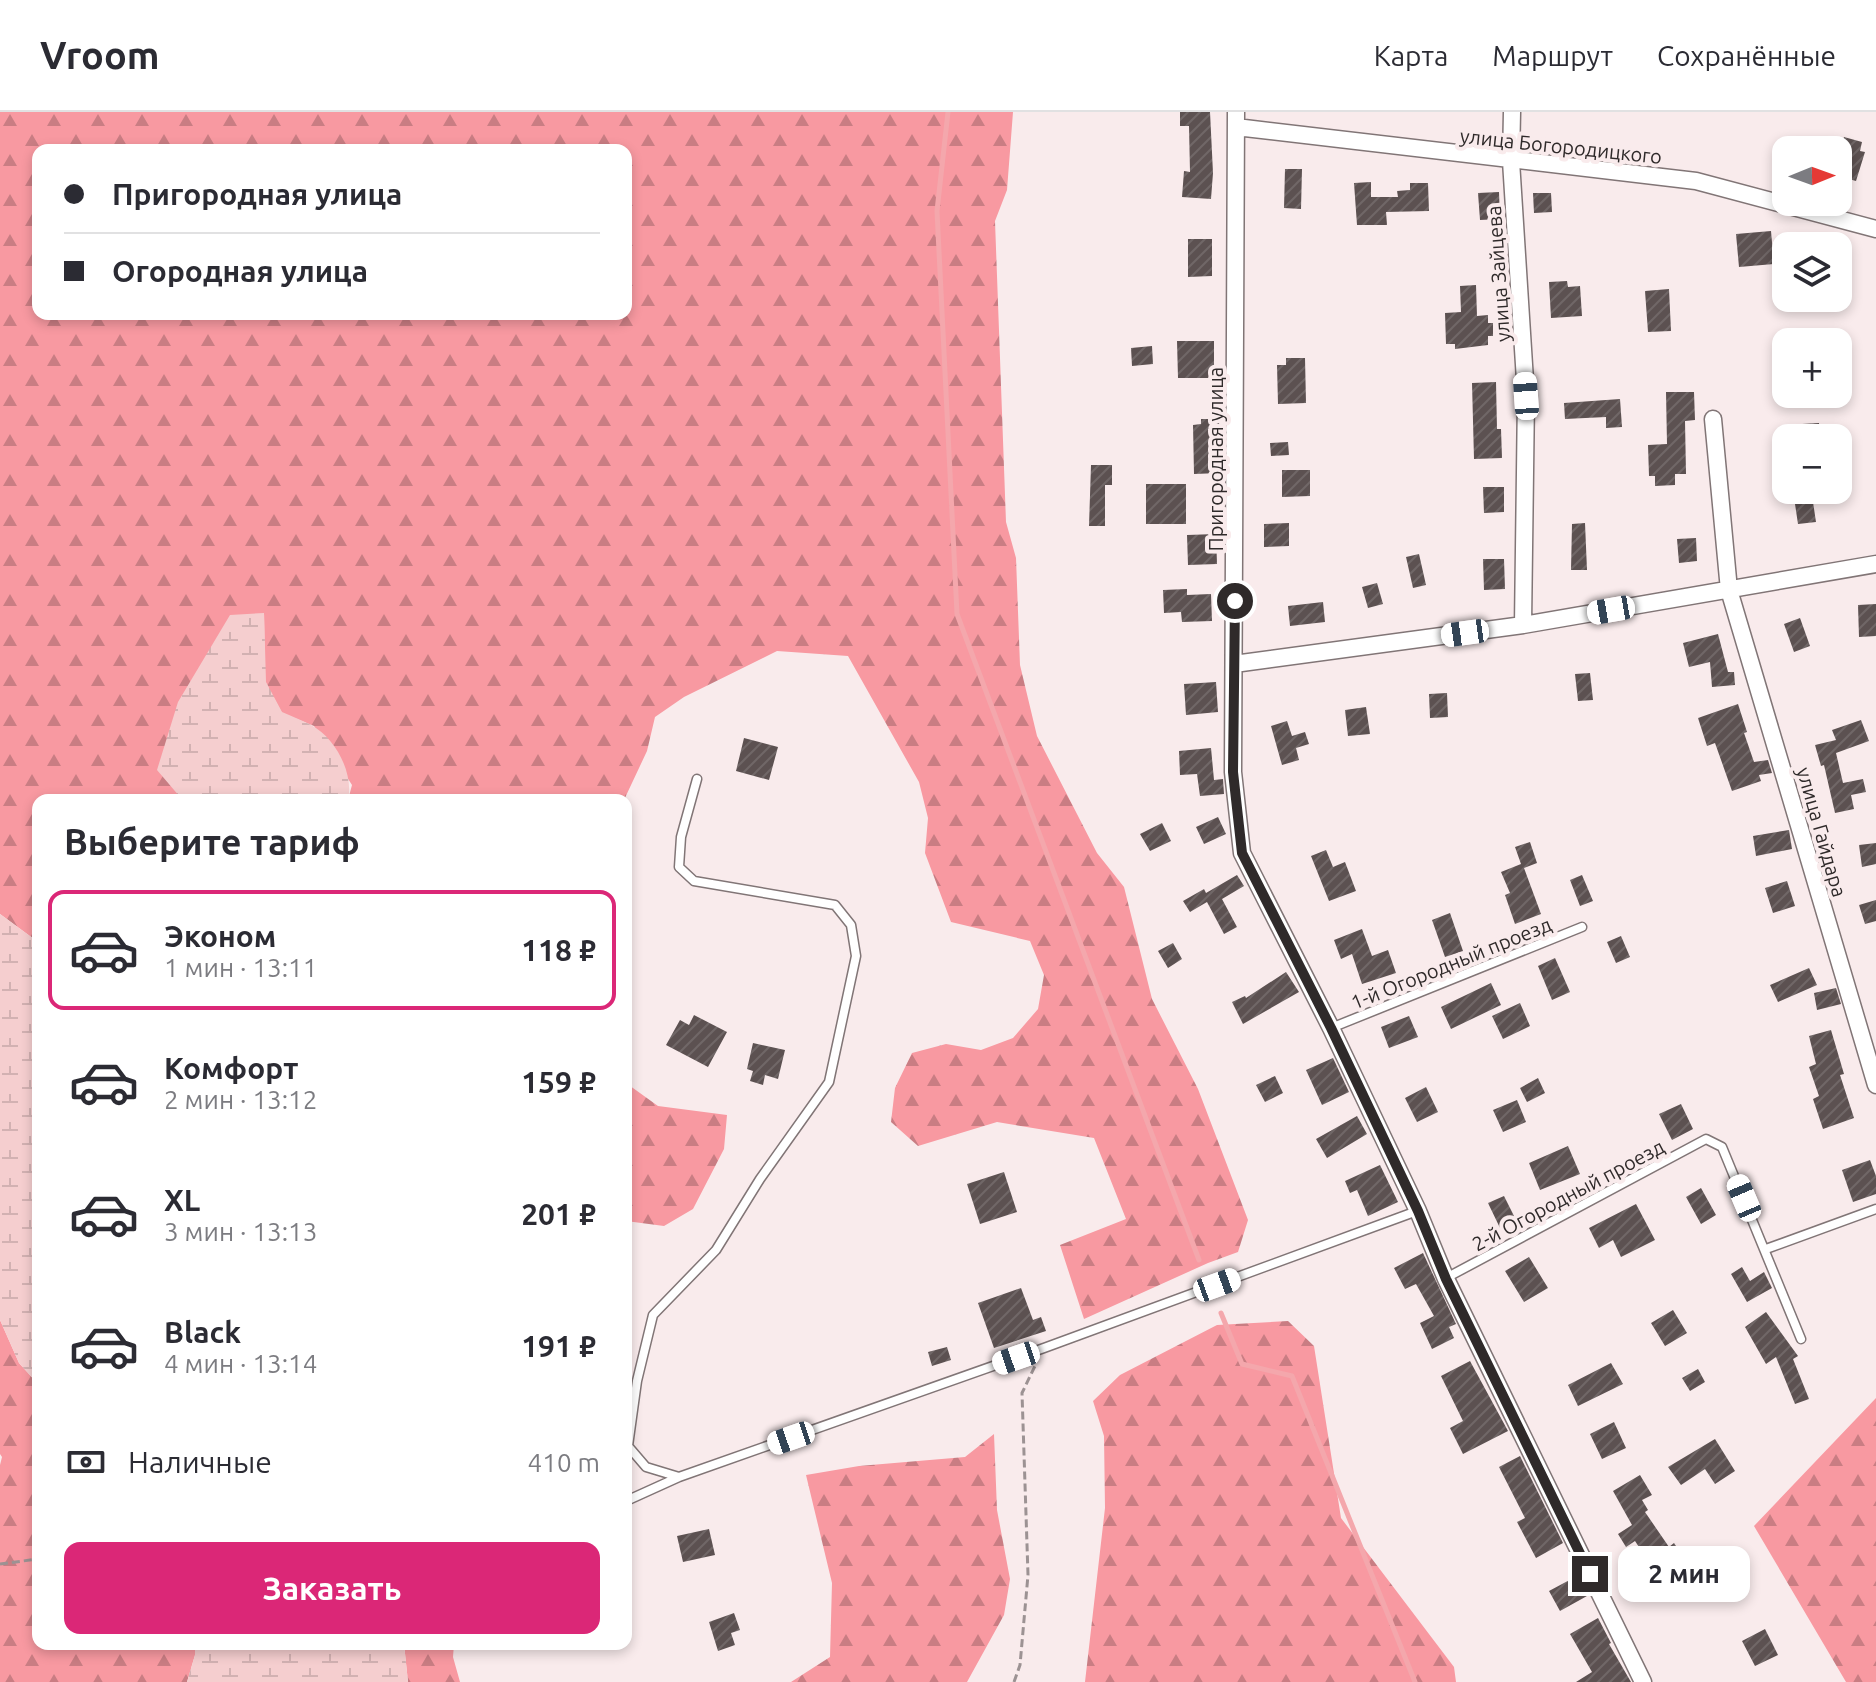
<!DOCTYPE html>
<html lang="ru">
<head>
<meta charset="utf-8">
<style>
  body { margin:0; font-family:Ubuntu,sans-serif; background:#f2f2f3; color:#2b2b33; height:100vh; display:flex; flex-direction:column; font-size:30px; white-space:nowrap }
  * { box-sizing:border-box; margin:0 }
  p { font-size:26px; color:#7c7c81 }
  .icon { flex:none; width:44px; height:44px; fill:none; stroke:currentColor; stroke-width:2; stroke-linecap:round; stroke-linejoin:round }
  .map { position:relative; flex:1; overflow:hidden }
  .panel { position:absolute; left:32px; top:682px; width:600px; height:856px; display:flex; flex-direction:column; background:#fff; border-radius:16px; box-shadow:0 4px 12px #0003 }
  .panel>* { flex:none }
  .guide { position:absolute; left:32px; top:32px; width:600px; height:176px; border-radius:16px; box-shadow:0 4px 12px #0003; display:grid; align-content:center; height:176px; padding:0 32px; background:#fff }
  .needle { width:52px; rotate:89deg }
  .controls { position:absolute; left:1772px; top:24px; display:grid; gap:16px }
  .controls a { display:grid; place-items:center; width:80px; height:80px; border-radius:16px; background:#fff; box-shadow:0 4px 12px #0003; font-size:40px }
  .end { position:absolute; width:36px; height:36px; margin:-18px; border:10px solid #2f2a2a; background:#fff; box-shadow:0 0 0 4px #fff }
  .from { border-radius:50% }
  .bubble { position:absolute; height:56px; border-radius:16px; background:#fff; box-shadow:0 4px 12px #0003; font-size:26px; font-weight:700; line-height:56px; text-align:center }
  .car { position:absolute; width:24px; height:48px; margin:-24px -12px; border-radius:10px; box-shadow:0 0 6px 2px #0007; background:linear-gradient(#fff 24%,#345 0 40%,#fff 0 76%,#345 0 86%,#fff 0) }
  .guide b { display:flex; align-items:center; gap:28px; height:76px; font-size:30px }
  .guide b+b { border-top:2px solid #e1e1e2 }
  .guide i { width:20px; height:20px; background:#2b2b33 }
  ul { padding:0; list-style:none }
  li { display:flex; align-items:center; gap:24px; height:120px; margin:0 16px 12px; padding:0 16px; border:4px solid transparent; border-radius:16px }
  li div { flex:1 }
  li b { display:block; font-size:30px }
  li em { font-style:normal; font-weight:700 }
  li.current { border-color:#db2777 }
  li>.icon { width:72px; height:72px; stroke-width:1.5 }
  h2 { padding:0 32px; font-size:36px; line-height:96px }
  .pay { display:flex; align-items:center; gap:20px; height:88px; padding:0 32px; font-size:30px }
  .pay p { margin-inline-start:auto }
  .primary-button { display:flex; gap:16px; margin-top:auto; padding:16px 32px }
  .primary-button a { flex:1; height:92px; border-radius:16px; background:#db2777; color:#fff; font-size:32px; font-weight:700; line-height:92px; text-align:center }
  header { display:flex; align-items:center; gap:48px; box-sizing:border-box; height:112px; padding:0 40px; background:#fff; border-bottom:2px solid #e1e1e2 }
  header strong { font-size:38px }
  nav { display:flex; gap:44px; margin-inline-start:auto; font-size:28px }
  .map>svg:first-child { display:block }
</style>
</head>
<body>
<header>
<strong>Vroom</strong>
<nav><a>Карта</a><a>Маршрут</a><a>Сохранённые</a></nav>
</header>
<div class="map">
<svg width="1876" height="1570" viewBox="0 0 1876 1570">
  <defs>
    <pattern id="forest-firs" width="22" height="20" patternUnits="userSpaceOnUse" patternTransform="scale(2)"><rect width="22" height="20" fill="#f899a1"/><path d="M5 1l3.5 6h-7zM16 11l3.5 6h-7z" fill="#c97d83"/></pattern>
    <pattern id="wetland-marsh" width="20" height="14" patternUnits="userSpaceOnUse" patternTransform="scale(2)"><rect width="20" height="14" fill="#f5cecf"/><path d="M1 5h8M5 5V1M11 12h8M15 12V8" fill="none" stroke="#d2b1b2"/></pattern>
    <pattern id="building-hatch" width="6" height="6" patternUnits="userSpaceOnUse" patternTransform="scale(2)"><rect width="6" height="6" fill="#5c5151"/><path d="M-1 1l2-2M0 6l6-6M5 7l2-2" fill="none" stroke="#706767"/></pattern>
  </defs>
  <rect width="100%" height="100%" fill="#f9ebec"/>
  <path fill="url(#forest-firs)" fill-rule="evenodd" d="M0,0h1013l-6,78 -12,31 11,301 10,36 4,107 17,71 60,117 27,34 28,112 46,90 50,131 -10,32 -30,11 -124,56 -24,-74 66,-26 -32,-81 -97,-16 -79,24 -27,-24 4,-34 17,-35 34,-9 35,6 32,-12 25,-29 6,-34 -14,-34 -79,-19 -26,-69 3,-35 -9,-36 -71,-126 -71,-5 -93,46 -29,20 -8,34 -23,49h-276l4,-15 -38,-59 -32,-13 -17,-31 -1,-69 -84,184 13,3h-155v142l-38,-28zM38,38h588v164h-588z
    M626,971l32,23 69,9 -3,34 -31,60 -29,17 -38,-5z
    M0,1208l19,43 19,21v260h157v11l-8,27h-187v-217l2,-8 -2,-3z
    M1288,1209l26,25 27,172 113,149 2,15h-371l20,-174 -1,-72 -11,-35 27,-26 97,-50z
    M1876,1286v284h-30l-92,-156z
    M994,1322l3,76 13,69 -6,36 -37,67h-176l39,-25 2,-74 -26,-108 53,-9 106,-9z
    M404,1532h50l-1,13 7,25h-52z"/>
  <path fill="url(#wetland-marsh)" d="M264,501l2,69 16,30c9,4 20,8 29,13 25,13 43,49 37,75h-155l-13,-3 -23,-27 21,-68 52,-87z
    M0,802l38,28v442l-19,-21 -19,-43z
    M195,1532h209l4,38h-221l8,-27z"/>
  <g fill="none" stroke-linecap="round" stroke-linejoin="round">
    <path stroke="#f4a7ac" stroke-width="5" d="M948,0l-11,99 20,403 242,646
      M1221,1201l21,51 50,12 123,306"/>
  </g>
  <path fill="url(#building-hatch)" d="M1180,0h30l3,61 -2,26 -29,-2 2,-26 6,1 -1,-46h-9z
    M1844,25l18,5 -2,9 5,1 -9,29 -18,-5v-19z
    M1285,57h17l-1,40 -17,-1z
    M1371,70v15h27l-1,-6 13,-1v-7h18l1,28 -43,1 1,13h-30l-3,-42z
    M1499,80l1,27 -20,1 -2,-27z
    M1533,81h18l1,19 -18,1z
    M1771,119l3,33 -35,3 -3,-33z
    M1188,127h24v37l-24,1z
    M1567,169l1,6 12,-1 2,30 -31,2 -2,-36z
    M1476,173l1,31 11,-1v8h5v13h-5v9l-33,4v-5h-9l-1,-31 16,-1 -1,-26z
    M1669,177l2,42 -23,1 -3,-41z
    M1177,229h37v37h-36z
    M1152,234l1,18 -21,2 -1,-18z
    M1286,246h19l1,45 -28,1 -1,-39h9z
    M1496,270l1,47h4l1,29 -28,1 -2,-76z
    M1666,280h28l1,28 -10,1 1,53h-11v11l-20,1v-10h-6l-1,-31 19,-1z
    M1620,287l2,28 -16,1v-11l-41,2 -1,-16z
    M1201,307h18l1,54 -26,1 -1,-49 8,-1z
    M1819,311l1,15h-34l-1,-13z
    M1288,330l1,13 -18,1 -1,-13z
    M1091,353h21v20h-7v41h-16z
    M1282,358h28v26l-28,1z
    M1146,372h40v40h-40z
    M1483,375h21v25l-20,1z
    M1813,390l3,20 -18,2 -3,-20z
    M1289,411v23l-25,1v-23z
    M1585,411l2,47h-16l1,-46z
    M1216,422l1,30 -29,1 -1,-30z
    M1696,426l1,23 -18,2 -2,-24z
    M1419,442l7,31 -13,3 -7,-31z
    M1483,447h21l1,30 -21,1z
    M1377,471l6,21 -15,4 -6,-21z
    M1187,477v6l24,-1 1,27 -30,1 -1,-10 -17,1 -1,-23z
    M1323,490l2,20 -35,4 -2,-20z
    M1876,492v32l-17,1 -1,-32z
    M1800,506l10,28 -16,6 -10,-28z
    M1718,522l10,38h6l1,13 -23,2 -2,-25 -21,5 -6,-24z
    M1590,561l3,27 -15,1 -3,-27z
    M1216,570l2,30 -32,3 -2,-31z
    M1447,581l1,24 -18,1 -1,-24z
    M1738,592l9,28 -3,1 10,29 14,-2 4,13 -13,2 2,6 -29,10 -17,-48 -8,3 -9,-28z
    M1366,595l4,27 -22,2 -3,-26z
    M1861,608l8,21 -33,12 7,30 20,-4 3,13 -15,3 3,14 -19,4 -11,-48 -3,1 -6,-21 21,-5 -4,-10z
    M1287,609l5,15 13,-4 4,12 -13,4 3,12 -17,5 -11,-39z
    M744,626l34,9 -9,33 -33,-9z
    M1211,636l3,32 9,-1 1,15 -24,2 -3,-22 -17,1 -1,-24z
    M1218,705l8,17 -22,10 -8,-17z
    M1162,711l9,18 -21,10 -10,-17z
    M1789,718l3,19 -36,7 -3,-20z
    M1530,730l7,21 -13,5 17,46 -26,10 -10,-29 5,-2 -9,-21 20,-8 -6,-17z
    M1876,731v21l-14,3 -3,-22z
    M1326,738l7,17 12,-5 11,29 -27,10 -18,-45z
    M1237,763l7,11 -22,13 15,28 -13,7 -17,-32 -17,10 -7,-11 21,-12 2,4z
    M1582,763l11,26 -13,5 -10,-26z
    M1787,769l8,25 -22,7 -8,-25z
    M1876,788v21l-11,3 -6,-19z
    M1450,801l13,38 -18,6 -13,-37z
    M1362,817l10,27 16,-6 8,23 -34,11 -10,-30 -11,5 -7,-19z
    M1621,824l9,21 -14,6 -9,-21z
    M1173,831l9,16 -14,9 -10,-17z
    M1555,846l15,34 -18,8 -14,-34z
    M1809,856l8,17 -39,17 -8,-17z
    M1286,860l13,20 -56,32 -11,-22 13,-6 1,2z
    M1491,871l10,22 -50,24 -10,-22z
    M1836,876l5,16 -24,6 -3,-17z
    M1520,891l10,23 -27,13 -11,-23z
    M694,903l33,17 -19,35 -42,-22 14,-25 9,5z
    M1409,904l9,21 -29,11 -8,-21z
    M1831,918l13,44 -4,1 14,43 -31,11 -10,-30 6,-3 -10,-29 7,-3 -7,-28z
    M753,931l32,7 -7,29 -13,-4 -2,10 -13,-4 3,-10 -6,-2z
    M1333,946l16,34 -27,13 -16,-35z
    M1275,964l8,17 -18,9 -9,-17z
    M1538,966l7,15 -18,9 -7,-14z
    M1426,975l12,25 -21,10 -12,-24z
    M1517,988l9,22 -23,10 -10,-22z
    M1681,992l12,25 -21,11 -13,-26z
    M1357,1004l10,18 -40,24 -11,-19z
    M1568,1034l12,28 -40,16 -11,-27z
    M1870,1048l6,16v18l-23,8 -11,-32z
    M1380,1053l18,37 -30,14 -11,-26 -7,3 -5,-12z
    M1004,1060l13,40 -37,12 -13,-40z
    M1701,1076l15,27 -15,9 -15,-27z
    M1504,1084l12,24 -16,8 -12,-25z
    M1636,1092l19,36 -34,17 -8,-17 -14,8 -10,-20z
    M1423,1141l33,71 -7,3 5,11 -22,11 -12,-26 14,-7 -18,-32 -11,5 -11,-21z
    M1529,1145l19,31 -24,14 -19,-31z
    M1742,1155l8,14 14,-9 8,16 -25,14 -16,-28z
    M1021,1176l12,32 8,-3 5,14 -52,17 -16,-45z
    M1673,1198l14,23 -22,13 -14,-23z
    M1766,1200l32,44 -5,3 16,40 -14,5 -19,-47 -10,7 -21,-37z
    M947,1235l4,13 -19,6 -4,-14z
    M1470,1249l38,70 -45,23 -13,-26 13,-7 -22,-45z
    M1611,1251l12,21 -45,22 -10,-21z
    M1698,1257l7,13 -15,9 -8,-13z
    M1614,1310l12,26 -24,11 -12,-25z
    M1715,1327l20,32 -20,13 -10,-15 -24,16 -13,-18z
    M1520,1344l43,87 -27,15 -19,-36 8,-4 -26,-51z
    M1640,1363l12,20 -10,5 6,10 -3,2 24,35 5,-4 16,24 -26,18 -29,-44 -9,6 -8,-13 14,-9 -19,-34z
    M709,1417l6,26 -32,7 -6,-26z
    M1577,1464l10,20 -27,15 -11,-20z
    M734,1501l6,17 -9,3 4,12 -17,6 -9,-29z
    M1598,1506l13,25 -2,1 22,38h-55l16,-10 -22,-38z
    M1765,1517l13,26 -23,11 -13,-25z"/>
  <g fill="none" stroke-linecap="round" stroke-linejoin="round">
    <g stroke="#817576" stroke-width="11">
      <path id="service" d="M1331,916l251,-101
        M1766,1137l110,-40
        M1446,1166l260,-139 16,8 79,192
        M679,1365l-33,-10 -18,-21 9,-65 16,-66 63,-65 44,-71 69,-97 27,-126 -5,-31 -16,-20 -141,-24 -15,-14 2,-30 16,-58
        M626,1389l53,-24 365,-129 373,-137"/>
    </g>
    <g stroke="#817576" stroke-width="19">
      <path id="minor" d="M1236,0l-3,660 9,81 89,175 87,183 28,68 197,403
        M1512,0l-1,49 15,235 -3,229
        M1236,15l460,54 180,48
        M1713,307l16,171 147,495
        M1234,552l289,-39 353,-61"/>
    </g>
    <path stroke="#9c9293" stroke-width="3" stroke-dasharray="8 4" stroke-linecap="butt" d="M0,1452l38,-5
      M1014,1570l6,-17 8,-90 -6,-182 13,-27"/>
    <use href="#service" stroke="#fff" stroke-width="8"/>
    <use href="#minor" stroke="#fff" stroke-width="16"/>
  </g>
  <g fill="none" stroke-linecap="round" stroke-linejoin="round">
    <path stroke="#2f2a2a" stroke-width="10" d="M1235,489l-2,171 9,81 89,175 87,183 28,68 144,295"/>
  </g>
  <g text-anchor="middle" dominant-baseline="central" stroke-width="8" stroke-linejoin="round" paint-order="stroke">
    <g font-size="20" fill="#2f2a2a" stroke="#f9ebec">
      <text transform="translate(1561 34) rotate(6)">улица Богородицкого</text>
      <text transform="translate(1498 162) rotate(-94)">улица Зайцева</text>
      <text transform="translate(1215 347) rotate(-90)">Пригородная улица</text>
      <text transform="translate(1822 720) rotate(74)">улица Гайдара</text>
      <text transform="translate(1451 851) rotate(-22)">1-й Огородный проезд</text>
      <text transform="translate(1568 1083) rotate(-28)">2-й Огородный проезд</text>
    </g>
  </g>
</svg>
<div class="controls">
<a><svg class="needle" viewBox="-14 -14 28 28"><path d="M0-13l5 13h-10z" fill="#e53935"/><path d="M0 13l5-13h-10z" fill="#7c7c81"/></svg></a>
<a><svg class="icon" aria-label="layers" viewBox="0 0 24 24"><path d="M12 4l9 5-9 5-9-5zM3 14l9 5 9-5"/></svg></a>
<a>+</a>
<a>−</a>
</div>
<i class="end from" style="left:1235px;top:489px"></i>
<i class="end" style="left:1590px;top:1462px"></i>
<div class="bubble" style="left:1618px;top:1434px;width:132px">2 мин</div>
<i class="car" style="left:1526px;top:284px;rotate:356deg"></i>
<i class="car" style="left:1611px;top:498px;rotate:260deg"></i>
<i class="car" style="left:1465px;top:521px;rotate:262deg"></i>
<i class="car" style="left:1744px;top:1086px;rotate:337deg"></i>
<i class="car" style="left:1217px;top:1173px;rotate:70deg"></i>
<i class="car" style="left:1016px;top:1246px;rotate:251deg"></i>
<i class="car" style="left:791px;top:1326px;rotate:251deg"></i>
<div class="guide">
<b><i class="from"></i>Пригородная улица</b>
<b><i></i>Огородная улица</b>
</div>
<section class="panel">
<h2>Выберите тариф</h2>
<ul>
<li class="current"><svg class="icon" aria-label="car" viewBox="0 0 24 24"><path d="M5 17H2v-5l4-1 3-4h7l3 4 3 1v5h-3M9 17h6M6 11h13"/><circle cx="7" cy="17" r="2"/><circle cx="17" cy="17" r="2"/></svg><div><b>Эконом</b><p>1 мин · 13:11</p></div><em>118 ₽</em></li>
<li><svg class="icon" aria-label="car" viewBox="0 0 24 24"><path d="M5 17H2v-5l4-1 3-4h7l3 4 3 1v5h-3M9 17h6M6 11h13"/><circle cx="7" cy="17" r="2"/><circle cx="17" cy="17" r="2"/></svg><div><b>Комфорт</b><p>2 мин · 13:12</p></div><em>159 ₽</em></li>
<li><svg class="icon" aria-label="car" viewBox="0 0 24 24"><path d="M5 17H2v-5l4-1 3-4h7l3 4 3 1v5h-3M9 17h6M6 11h13"/><circle cx="7" cy="17" r="2"/><circle cx="17" cy="17" r="2"/></svg><div><b>XL</b><p>3 мин · 13:13</p></div><em>201 ₽</em></li>
<li><svg class="icon" aria-label="car" viewBox="0 0 24 24"><path d="M5 17H2v-5l4-1 3-4h7l3 4 3 1v5h-3M9 17h6M6 11h13"/><circle cx="7" cy="17" r="2"/><circle cx="17" cy="17" r="2"/></svg><div><b>Black</b><p>4 мин · 13:14</p></div><em>191 ₽</em></li>
</ul>
<div class="pay"><svg class="icon" aria-label="cash" viewBox="0 0 24 24"><path d="M3 7h18v10H3z"/><circle cx="12" cy="12" r="2"/></svg>Наличные<p>410 m</p></div>
<div class="primary-button"><a>Заказать</a></div>
</section>
</div>
</body>
</html>
